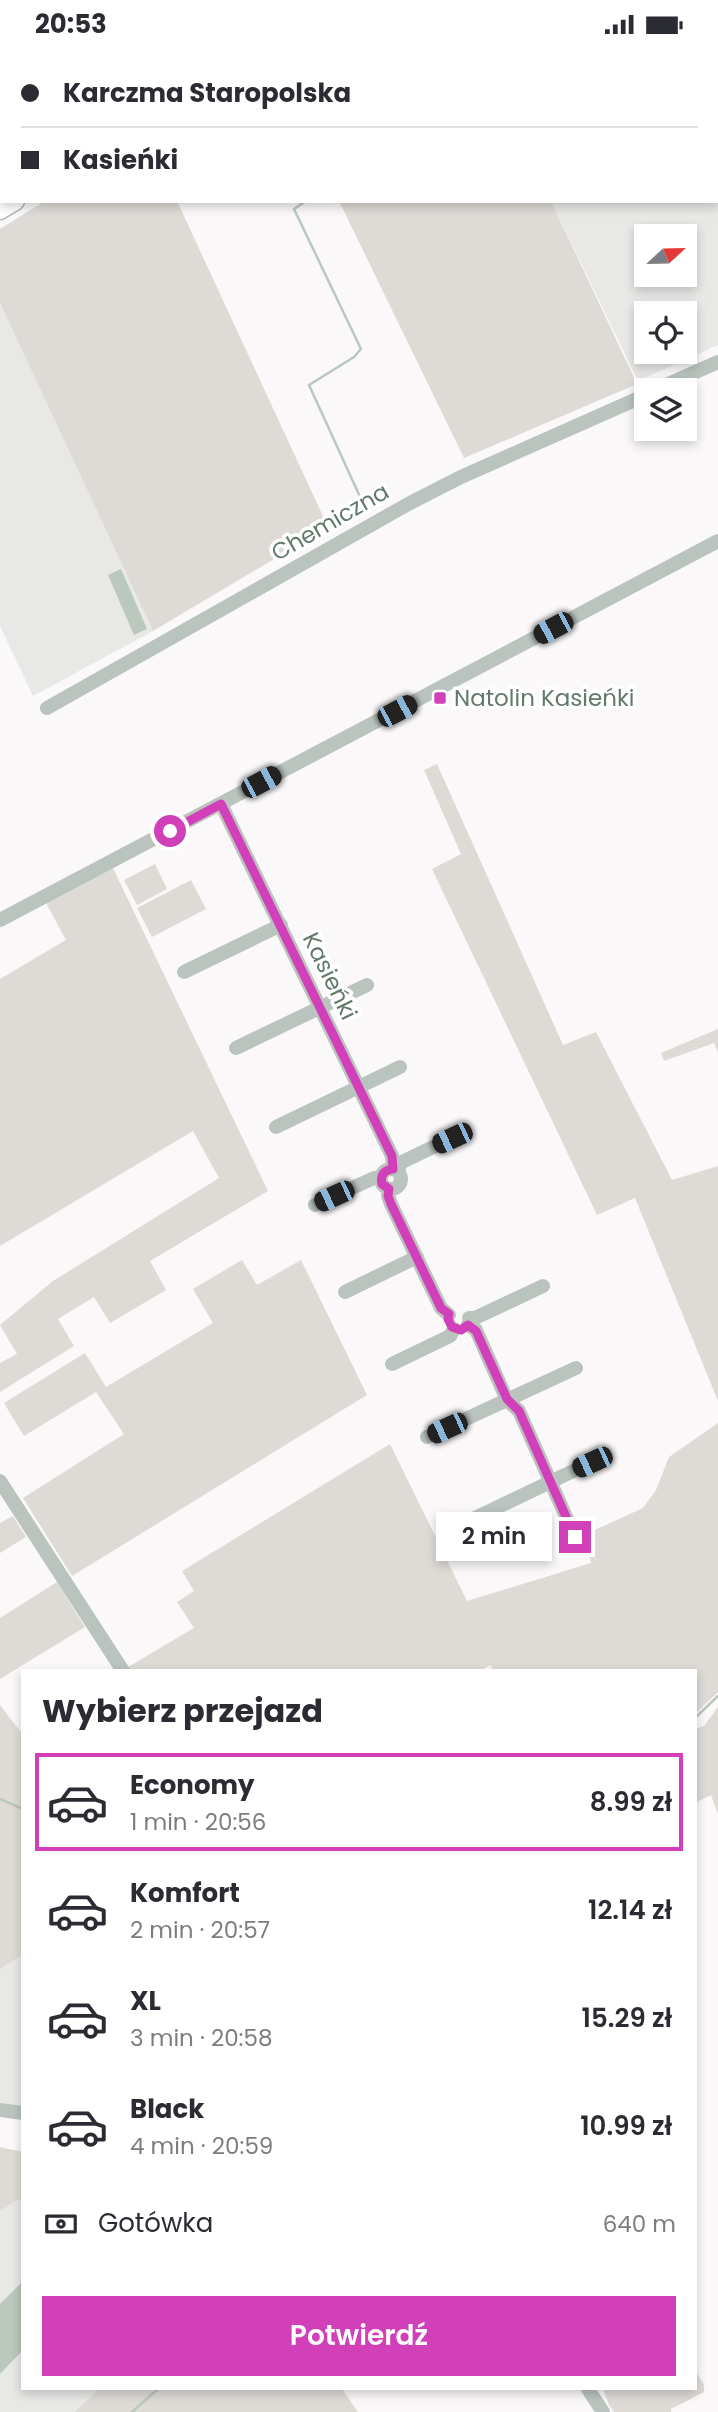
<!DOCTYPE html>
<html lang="pl">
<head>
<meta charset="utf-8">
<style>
  body { margin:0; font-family:Poppins,sans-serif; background:#f2f2f3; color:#2b2b33; height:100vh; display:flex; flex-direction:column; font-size:26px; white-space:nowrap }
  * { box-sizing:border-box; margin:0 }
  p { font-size:23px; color:#7c7c81 }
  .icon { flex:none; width:38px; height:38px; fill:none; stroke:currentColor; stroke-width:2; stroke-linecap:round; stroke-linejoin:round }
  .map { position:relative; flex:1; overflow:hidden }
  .side { position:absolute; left:21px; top:1620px; width:676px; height:721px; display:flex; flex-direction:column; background:#fff; border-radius:0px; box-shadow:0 4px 10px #0003 }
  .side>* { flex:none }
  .hud { position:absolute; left:0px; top:0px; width:719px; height:154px; box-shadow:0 4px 10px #0003; display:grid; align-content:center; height:154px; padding:0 21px; background:#fff }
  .needle { width:46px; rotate:68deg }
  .tools { position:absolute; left:634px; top:175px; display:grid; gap:14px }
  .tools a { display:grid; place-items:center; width:63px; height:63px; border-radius:0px; background:#fff; box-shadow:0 4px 10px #0003; font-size:35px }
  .end { position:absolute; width:32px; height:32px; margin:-16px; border:9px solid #d240b9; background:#fff; box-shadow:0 0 0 4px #fff }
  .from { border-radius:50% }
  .bubble { position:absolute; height:49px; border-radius:0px; background:#fff; box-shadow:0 4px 10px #0003; font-size:23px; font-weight:600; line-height:49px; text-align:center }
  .car { position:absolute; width:21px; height:42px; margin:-21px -10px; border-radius:9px; box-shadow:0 0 5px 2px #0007; background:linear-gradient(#222 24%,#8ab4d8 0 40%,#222 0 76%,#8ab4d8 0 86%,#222 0) }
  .hud b { display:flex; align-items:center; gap:24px; height:66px; font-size:26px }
  .hud b+b { border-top:2px solid #e1e1e2 }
  .hud i { width:18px; height:18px; background:#2b2b33 }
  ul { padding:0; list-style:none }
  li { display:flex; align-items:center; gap:21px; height:98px; margin:0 14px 10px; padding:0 7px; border:4px solid transparent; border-radius:0px }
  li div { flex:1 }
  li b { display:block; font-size:26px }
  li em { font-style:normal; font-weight:600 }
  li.active { border-color:#d240b9 }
  li>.icon { width:63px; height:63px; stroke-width:1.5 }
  h2 { padding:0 21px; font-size:32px; line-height:84px }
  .pay { display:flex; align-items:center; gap:18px; height:77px; padding:0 21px; font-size:26px }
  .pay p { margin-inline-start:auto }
  .primary-button { display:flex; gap:14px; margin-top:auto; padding:14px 21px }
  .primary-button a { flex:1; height:80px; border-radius:0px; background:#d240b9; color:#fff; font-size:28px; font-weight:600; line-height:80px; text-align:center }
  .status { display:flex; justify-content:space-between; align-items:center; height:49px; padding:0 35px; background:#fff; direction:ltr }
  .status svg { height:19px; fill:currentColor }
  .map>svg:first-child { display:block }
</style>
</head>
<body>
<div class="status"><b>20:53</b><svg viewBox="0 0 49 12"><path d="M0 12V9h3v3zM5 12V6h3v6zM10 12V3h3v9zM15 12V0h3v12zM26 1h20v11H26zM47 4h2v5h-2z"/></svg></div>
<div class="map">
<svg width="718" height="2363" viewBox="0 0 718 2363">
  <rect width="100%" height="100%" fill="#faf8f8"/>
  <path fill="#e8e8e7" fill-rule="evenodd" d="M718,8v288l-80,36 -87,-180h167zM646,187h38v39h-38zM684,264v39h-38v-39z
    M0,254l153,328 -120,65 -33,-70z
    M23,1906v158l-23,-3v-141z
    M23,2131v209h76l-26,23h-73v-210z"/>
  <path fill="#dedbd7" d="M45,152h132l151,326 -175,104 -153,-328v-74z
    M339,152h212l86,183 -173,74z
    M437,715l126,281 33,-13 76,148 46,-14v235l-83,-203 -38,17 -165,-346 29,-15 -37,-84z
    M110,813l158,329 -118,70 16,29 -56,33 -16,-26 -36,22 16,27 -74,46v-29l17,-9 -17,-29 53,-44 166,-103 -26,-47 -193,115v-267l66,-39 -20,-37z
    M155,815l12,25 -30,16 -13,-25z
    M191,831l15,29 -54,28 -15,-29z
    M718,980v23l-4,-9 -50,18 -3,-8z
    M242,1211l15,25 44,-25 66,135 -295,181 -49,-78 101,-64 -28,-42 -72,44 -20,-33 81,-50 21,34 107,-64 -20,-34z
    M718,1374v269l-23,22v-43h-201l-4,-6 -10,6h-350l-2,-4 66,-39 -17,-26 17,-11 -12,-20 208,-127 77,157 124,-38 -5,-29 57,-26 13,-18 13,-33z
    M13,1467l13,21 -26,16v-30z
    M57,1533l28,45 -85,52v-61z
    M0,1656l23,30v220l-23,14z
    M718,1658v107l-7,-19 -16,8v-74l9,-3z
    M0,2098l23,5v47l-6,1 -17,11z
    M695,2322l9,13v8l-33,17v3h-57l-5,-7 -6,-16h92z
    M99,2340h243l16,23h-284z"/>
  <path fill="#bac8bd" d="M121,520l26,60 -13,6 -26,-60z
    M23,2232v69l-23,24v-70z"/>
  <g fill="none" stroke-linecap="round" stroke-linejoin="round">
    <path stroke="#bac8bd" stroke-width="2.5" d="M309,0l1,2
      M306,152l-12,8 67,140 -7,8 -45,28 52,114
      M695,1669l23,-22
      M0,1750l23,10
      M132,2363l26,-23"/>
    <g stroke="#afb8b3" stroke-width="21">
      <path id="major" d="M264,2l3,-2
        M0,161l15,-9"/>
    </g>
    <path stroke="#bbc3be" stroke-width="14" d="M655,341l63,-28
      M47,659l363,-205 51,-26 185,-82
      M221,755l171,352 1,13
      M0,871l718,-379
      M184,923l97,-47
      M236,999l131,-63
      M276,1078l124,-60
      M381 1130a10 10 0 1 1 20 0a10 10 0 1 1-20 0Z
      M397,1121l5,-8 50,-24
      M389,1140l-1,7 3,8 50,104 8,7
      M315,1156l59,-27 7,1
      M345,1243l72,-35
      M469,1269h6l68,-32
      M468,1276l8,5 31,70 12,11 56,126
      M392,1315l58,-28 4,-7
      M427,1388l149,-69
      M0,1432l123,190
      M454,1479l138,-66
      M0,2061l23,3
      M588,2340l15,23"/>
    <use href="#major" stroke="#fff" stroke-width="18"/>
  </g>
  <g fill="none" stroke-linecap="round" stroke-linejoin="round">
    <path stroke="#d240b9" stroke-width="9" d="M170,782l51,-27 171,352 1,13c-9,1 -13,6 -11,15l7,5 -1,7 3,8 50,104 8,6 -1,5 4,8 9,3 7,-5 8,6 31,68 12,12 56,126"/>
  </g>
  <rect fill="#d240b9" stroke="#fff" stroke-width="2.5" x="433" y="642" width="14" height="14" rx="3.5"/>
  <g text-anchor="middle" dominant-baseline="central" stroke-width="7" stroke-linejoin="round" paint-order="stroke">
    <g font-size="23" fill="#63796c" stroke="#fff">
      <text transform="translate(330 473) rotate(-30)">Chemiczna</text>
      <text transform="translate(330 927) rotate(64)">Kasieńki</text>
    </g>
    <g font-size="23" fill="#63796c" stroke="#fff" text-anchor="start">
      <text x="454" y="649">Natolin Kasieńki</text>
    </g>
  </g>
</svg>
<div class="tools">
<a><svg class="needle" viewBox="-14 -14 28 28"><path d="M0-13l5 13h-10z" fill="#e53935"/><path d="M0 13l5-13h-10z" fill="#7c7c81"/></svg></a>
<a><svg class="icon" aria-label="locate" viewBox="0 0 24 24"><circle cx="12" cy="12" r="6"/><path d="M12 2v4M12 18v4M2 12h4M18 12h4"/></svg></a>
<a><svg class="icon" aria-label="layers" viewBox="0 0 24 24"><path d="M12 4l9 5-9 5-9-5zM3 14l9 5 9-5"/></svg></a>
</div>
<i class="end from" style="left:170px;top:782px"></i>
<i class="end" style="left:575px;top:1488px"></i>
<div class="bubble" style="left:436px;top:1463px;width:116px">2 min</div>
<i class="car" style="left:553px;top:579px;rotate:242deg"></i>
<i class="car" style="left:397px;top:662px;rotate:62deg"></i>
<i class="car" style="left:261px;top:733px;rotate:62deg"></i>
<i class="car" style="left:452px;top:1089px;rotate:245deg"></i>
<i class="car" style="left:334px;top:1147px;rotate:245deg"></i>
<i class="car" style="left:447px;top:1379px;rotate:245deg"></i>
<i class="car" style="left:592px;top:1413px;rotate:245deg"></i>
<div class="hud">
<b><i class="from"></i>Karczma Staropolska</b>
<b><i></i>Kasieńki</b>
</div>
<section class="side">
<h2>Wybierz przejazd</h2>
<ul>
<li class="active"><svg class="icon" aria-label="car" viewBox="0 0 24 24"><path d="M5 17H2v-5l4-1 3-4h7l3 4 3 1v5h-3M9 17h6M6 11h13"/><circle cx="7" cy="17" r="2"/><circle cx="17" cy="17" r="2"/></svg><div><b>Economy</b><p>1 min · 20:56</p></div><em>8.99 zł</em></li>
<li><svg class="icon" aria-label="car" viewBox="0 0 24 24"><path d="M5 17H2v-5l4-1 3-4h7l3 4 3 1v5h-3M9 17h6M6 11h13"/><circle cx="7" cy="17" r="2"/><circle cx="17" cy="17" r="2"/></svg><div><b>Komfort</b><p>2 min · 20:57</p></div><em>12.14 zł</em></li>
<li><svg class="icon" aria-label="car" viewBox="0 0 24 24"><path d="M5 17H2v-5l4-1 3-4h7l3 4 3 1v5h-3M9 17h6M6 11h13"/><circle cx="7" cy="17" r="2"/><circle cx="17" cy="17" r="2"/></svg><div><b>XL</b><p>3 min · 20:58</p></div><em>15.29 zł</em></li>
<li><svg class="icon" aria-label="car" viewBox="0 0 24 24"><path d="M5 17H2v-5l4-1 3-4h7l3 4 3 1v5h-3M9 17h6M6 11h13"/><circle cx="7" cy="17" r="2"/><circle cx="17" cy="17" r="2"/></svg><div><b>Black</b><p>4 min · 20:59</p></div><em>10.99 zł</em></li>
</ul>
<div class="pay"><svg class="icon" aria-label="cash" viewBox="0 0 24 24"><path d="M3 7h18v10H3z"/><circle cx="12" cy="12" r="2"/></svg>Gotówka<p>640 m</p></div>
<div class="primary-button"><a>Potwierdź</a></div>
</section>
</div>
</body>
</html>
